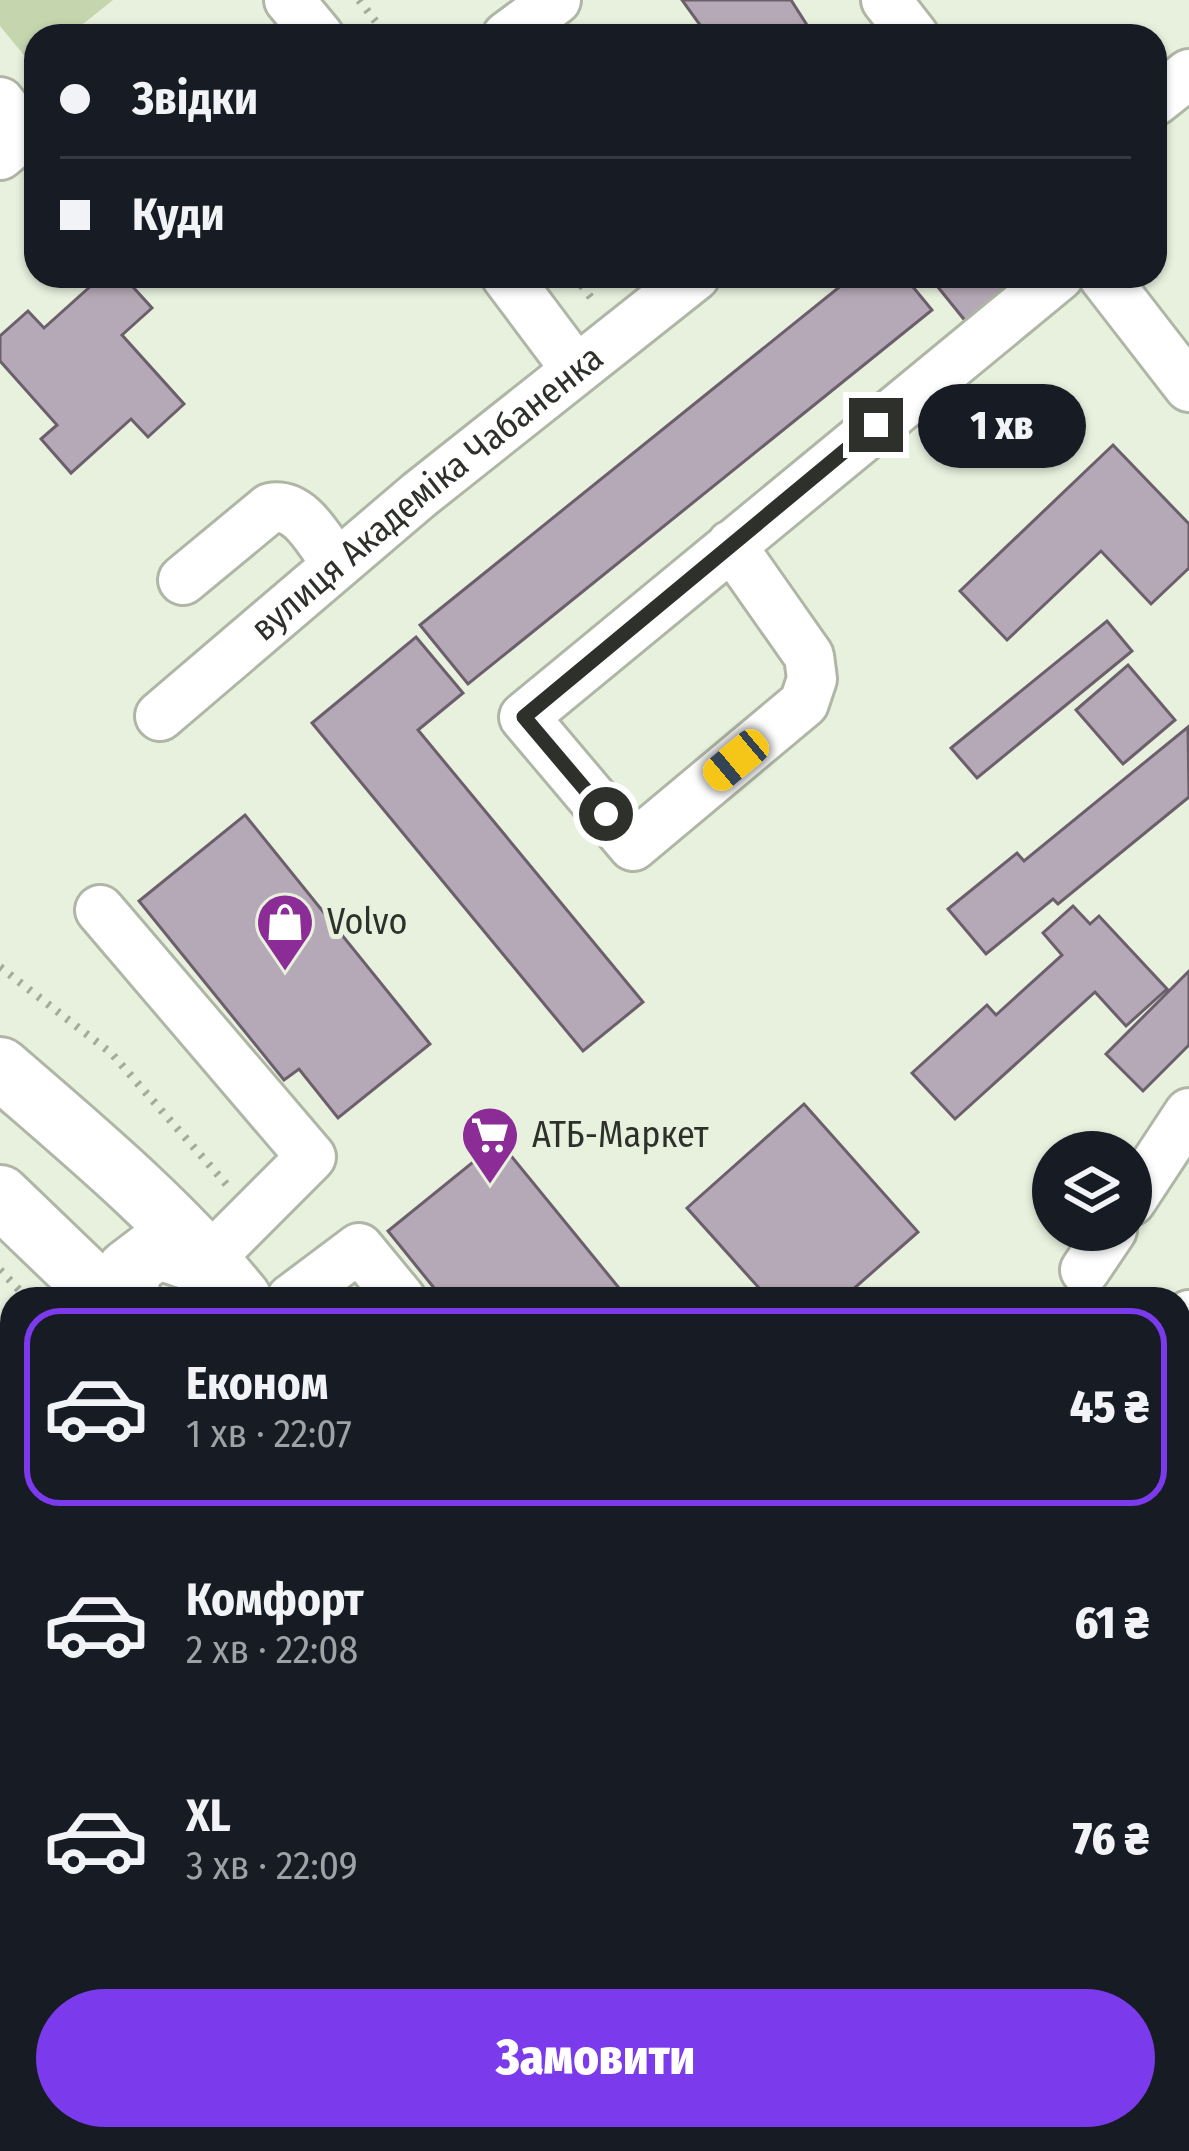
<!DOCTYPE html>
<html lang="uk">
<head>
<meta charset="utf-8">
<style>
  body { margin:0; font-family:"Fira Sans Condensed",sans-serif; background:#242831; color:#f1f3f6; height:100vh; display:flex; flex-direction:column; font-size:45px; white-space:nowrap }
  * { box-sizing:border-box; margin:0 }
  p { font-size:39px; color:#9ea1a6 }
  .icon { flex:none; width:66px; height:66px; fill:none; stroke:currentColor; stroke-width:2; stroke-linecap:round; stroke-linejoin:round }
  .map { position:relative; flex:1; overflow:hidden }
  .side { position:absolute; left:0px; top:1287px; width:1191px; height:864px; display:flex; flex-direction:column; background:#171b24; border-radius:36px 36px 0 0; box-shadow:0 3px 9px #0004 }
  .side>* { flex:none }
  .top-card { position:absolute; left:24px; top:24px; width:1143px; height:264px; border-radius:36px; box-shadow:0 3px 9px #0004; display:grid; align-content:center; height:264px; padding:0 36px; background:#171b24 }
  .buttons { position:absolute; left:1032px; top:1131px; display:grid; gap:24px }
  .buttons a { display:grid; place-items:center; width:120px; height:120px; border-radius:50%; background:#171b24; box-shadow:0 3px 9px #0004; font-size:60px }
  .end { position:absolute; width:54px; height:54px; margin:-27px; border:15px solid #2e312b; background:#fff; box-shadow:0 0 0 6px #fff }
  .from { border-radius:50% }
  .bubble { position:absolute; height:84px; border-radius:42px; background:#171b24; box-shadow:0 3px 9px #0004; font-size:39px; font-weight:800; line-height:84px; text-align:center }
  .car { position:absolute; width:36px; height:72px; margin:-36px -18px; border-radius:15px; box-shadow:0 0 9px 3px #0007; background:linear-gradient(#f5c518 24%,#345 0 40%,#f5c518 0 76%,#345 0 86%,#f5c518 0) }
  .top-card b { display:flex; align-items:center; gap:42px; height:114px; font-size:45px }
  .top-card b+b { border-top:3px solid #363941 }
  .top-card i { width:30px; height:30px; background:#f1f3f6 }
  ul { padding:21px 0 0; list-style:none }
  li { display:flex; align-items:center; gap:36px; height:198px; margin:0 24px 18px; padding:0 12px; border:6px solid transparent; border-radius:36px }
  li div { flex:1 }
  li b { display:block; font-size:45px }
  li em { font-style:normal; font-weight:800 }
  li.current { border-color:#7c3aed }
  li>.icon { width:108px; height:108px; stroke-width:1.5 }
  .action { display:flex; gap:24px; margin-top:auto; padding:24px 36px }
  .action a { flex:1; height:138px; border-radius:72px; background:#7c3aed; color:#fff; font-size:48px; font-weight:800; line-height:138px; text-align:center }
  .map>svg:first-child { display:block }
</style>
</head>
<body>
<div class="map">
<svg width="1189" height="2151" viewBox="0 0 1189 2151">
  <rect width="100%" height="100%" fill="#e8f0de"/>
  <path fill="#c5d6af" d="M0,0h113l-45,36h-32v26l-4,3 -32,-39z
    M1179,1861l10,11v279h-178l-2,-12h170z
    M529,2139h376l-10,12h-360z"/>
  <path fill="#b6a9b7" stroke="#6b5f6c" stroke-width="3" d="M682,0h109l23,36h-106z
    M102,276h21l29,32 -30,27 62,69 -36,33 -17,-18 -60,54 -30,-34 16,-14 -57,-64v-25l28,-25 16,17z
    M853,276h51l28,34 -464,374 -48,-59z
    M929,276h94l-56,47z
    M1113,445l76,79v44l-38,36 -50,-53 -94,89 -47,-49z
    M1107,621l25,30 -155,127 -26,-30z
    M416,637l47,56 -45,37 225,272 -60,49 -271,-328z
    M1128,665l47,55 -52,44 -47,-54z
    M1188,727l1,70 -131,107 -5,-5 -67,55 -38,-45 69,-56 7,8z
    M245,815l185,229 -92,74 -39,-49 -15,11 -145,-179z
    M1073,906l17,18 9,-8 68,73 -41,37 -31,-34 -140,127 -43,-46 75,-68 9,10 66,-60 -19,-22z
    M1189,971v74l-46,46 -37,-37z
    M804,1104l114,128 -76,67h-73l-82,-91z
    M499,1141l129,158h-185l-55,-68z
    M1189,1359v104l-10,8v-104z
    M0,2075l12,10v54h67l15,12h-94z
    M171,2139h122l-11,12h-102z"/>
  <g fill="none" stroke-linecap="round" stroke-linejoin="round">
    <g stroke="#afb6a5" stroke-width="54">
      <g id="minor">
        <path d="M289,0l30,36"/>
        <path d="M886,0l28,36"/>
        <path d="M507,36l49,-36"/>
        <path d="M1155,101l34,-27"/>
        <path d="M0,102l25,32 -25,21"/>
        <path d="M506,276l69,92"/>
        <path d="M1103,276l86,111"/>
        <path d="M731,545l78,111 3,23 -8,24 -171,143 -109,-129 535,-441"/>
        <path d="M183,580l87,-72c31,-6 49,33 66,55"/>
        <path id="s1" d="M160,716l259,-221 276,-219"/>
        <path d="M100,910l211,247 -104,104"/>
        <path d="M1131,1201l58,-88"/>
        <path d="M1085,1270l27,-40"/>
        <path d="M291,1299l68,-51 42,51"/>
        <path d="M1179,1323l10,-8"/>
        <path d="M420,2151l4,-12"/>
      </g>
    </g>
    <g stroke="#afb6a5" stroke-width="66">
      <path id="major" d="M0,1068c83,72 171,145 241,231
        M0,1196l107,103
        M129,1299l-1,-29 29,-22 59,20
        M1179,1597l10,-8
        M1179,1683l10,-7
        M497,2139l7,12
        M945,2151l8,-12"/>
    </g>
    <path stroke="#a4ab9d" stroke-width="8" stroke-dasharray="3 9" stroke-linecap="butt" d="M359,0l28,36
      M574,276l22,28
      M0,967l111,86 116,132
      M0,1270l28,29
      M1179,1777l10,-8
      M1033,2139l1,12
      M368,2151l1,-12"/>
    <use href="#minor" stroke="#fff" stroke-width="48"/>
    <use href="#major" stroke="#fff" stroke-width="60"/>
  </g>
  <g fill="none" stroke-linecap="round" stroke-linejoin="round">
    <path stroke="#2e312b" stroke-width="15" d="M606,814l-82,-97 352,-292"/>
  </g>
  <defs>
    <g id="shop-pin" transform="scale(3)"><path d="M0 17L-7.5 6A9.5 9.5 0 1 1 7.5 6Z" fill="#8c2d97" stroke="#e8f0de"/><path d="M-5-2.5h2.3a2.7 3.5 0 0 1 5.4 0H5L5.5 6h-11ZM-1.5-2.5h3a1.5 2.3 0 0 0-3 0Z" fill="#fff"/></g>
    <g id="supermarket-pin" transform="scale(3)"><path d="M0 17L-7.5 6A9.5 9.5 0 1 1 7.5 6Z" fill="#8c2d97" stroke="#e8f0de"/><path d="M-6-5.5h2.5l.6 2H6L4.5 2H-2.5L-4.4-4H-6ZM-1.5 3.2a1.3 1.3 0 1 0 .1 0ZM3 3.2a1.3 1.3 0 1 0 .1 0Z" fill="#fff"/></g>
  </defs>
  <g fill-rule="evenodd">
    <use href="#shop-pin" x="285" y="922"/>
    <use href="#supermarket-pin" x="490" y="1135"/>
  </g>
  <g text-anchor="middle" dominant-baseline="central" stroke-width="10" stroke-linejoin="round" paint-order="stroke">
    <g font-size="36" fill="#2e312b" stroke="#e8f0de">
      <text stroke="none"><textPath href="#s1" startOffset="348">вулиця Академіка Чабаненка</textPath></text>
    </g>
    <g font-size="36" fill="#2e312b" stroke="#e8f0de" text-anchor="start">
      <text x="327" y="922">Volvo</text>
      <text x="532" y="1135">АТБ-Маркет</text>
    </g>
  </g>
</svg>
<div class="buttons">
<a><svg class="icon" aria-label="layers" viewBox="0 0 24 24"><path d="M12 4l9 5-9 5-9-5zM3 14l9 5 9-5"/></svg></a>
</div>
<i class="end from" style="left:606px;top:814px"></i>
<i class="end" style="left:876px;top:425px"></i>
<div class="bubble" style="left:918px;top:384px;width:168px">1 хв</div>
<i class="car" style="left:736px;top:760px;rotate:230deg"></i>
<div class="top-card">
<b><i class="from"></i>Звідки</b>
<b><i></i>Куди</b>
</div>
<section class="side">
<ul>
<li class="current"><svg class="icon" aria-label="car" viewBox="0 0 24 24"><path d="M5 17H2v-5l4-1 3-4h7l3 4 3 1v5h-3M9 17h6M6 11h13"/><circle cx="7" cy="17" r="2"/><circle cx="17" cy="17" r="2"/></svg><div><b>Економ</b><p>1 хв · 22:07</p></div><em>45 ₴</em></li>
<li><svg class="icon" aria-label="car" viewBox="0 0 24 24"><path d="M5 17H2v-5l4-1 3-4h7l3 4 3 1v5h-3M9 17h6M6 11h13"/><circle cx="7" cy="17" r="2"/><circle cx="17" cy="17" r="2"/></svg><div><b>Комфорт</b><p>2 хв · 22:08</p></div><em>61 ₴</em></li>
<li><svg class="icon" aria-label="car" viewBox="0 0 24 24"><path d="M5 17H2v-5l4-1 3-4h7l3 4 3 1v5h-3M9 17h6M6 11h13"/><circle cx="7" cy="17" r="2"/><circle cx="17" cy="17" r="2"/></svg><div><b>XL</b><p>3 хв · 22:09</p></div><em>76 ₴</em></li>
</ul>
<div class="action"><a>Замовити</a></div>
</section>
</div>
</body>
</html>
